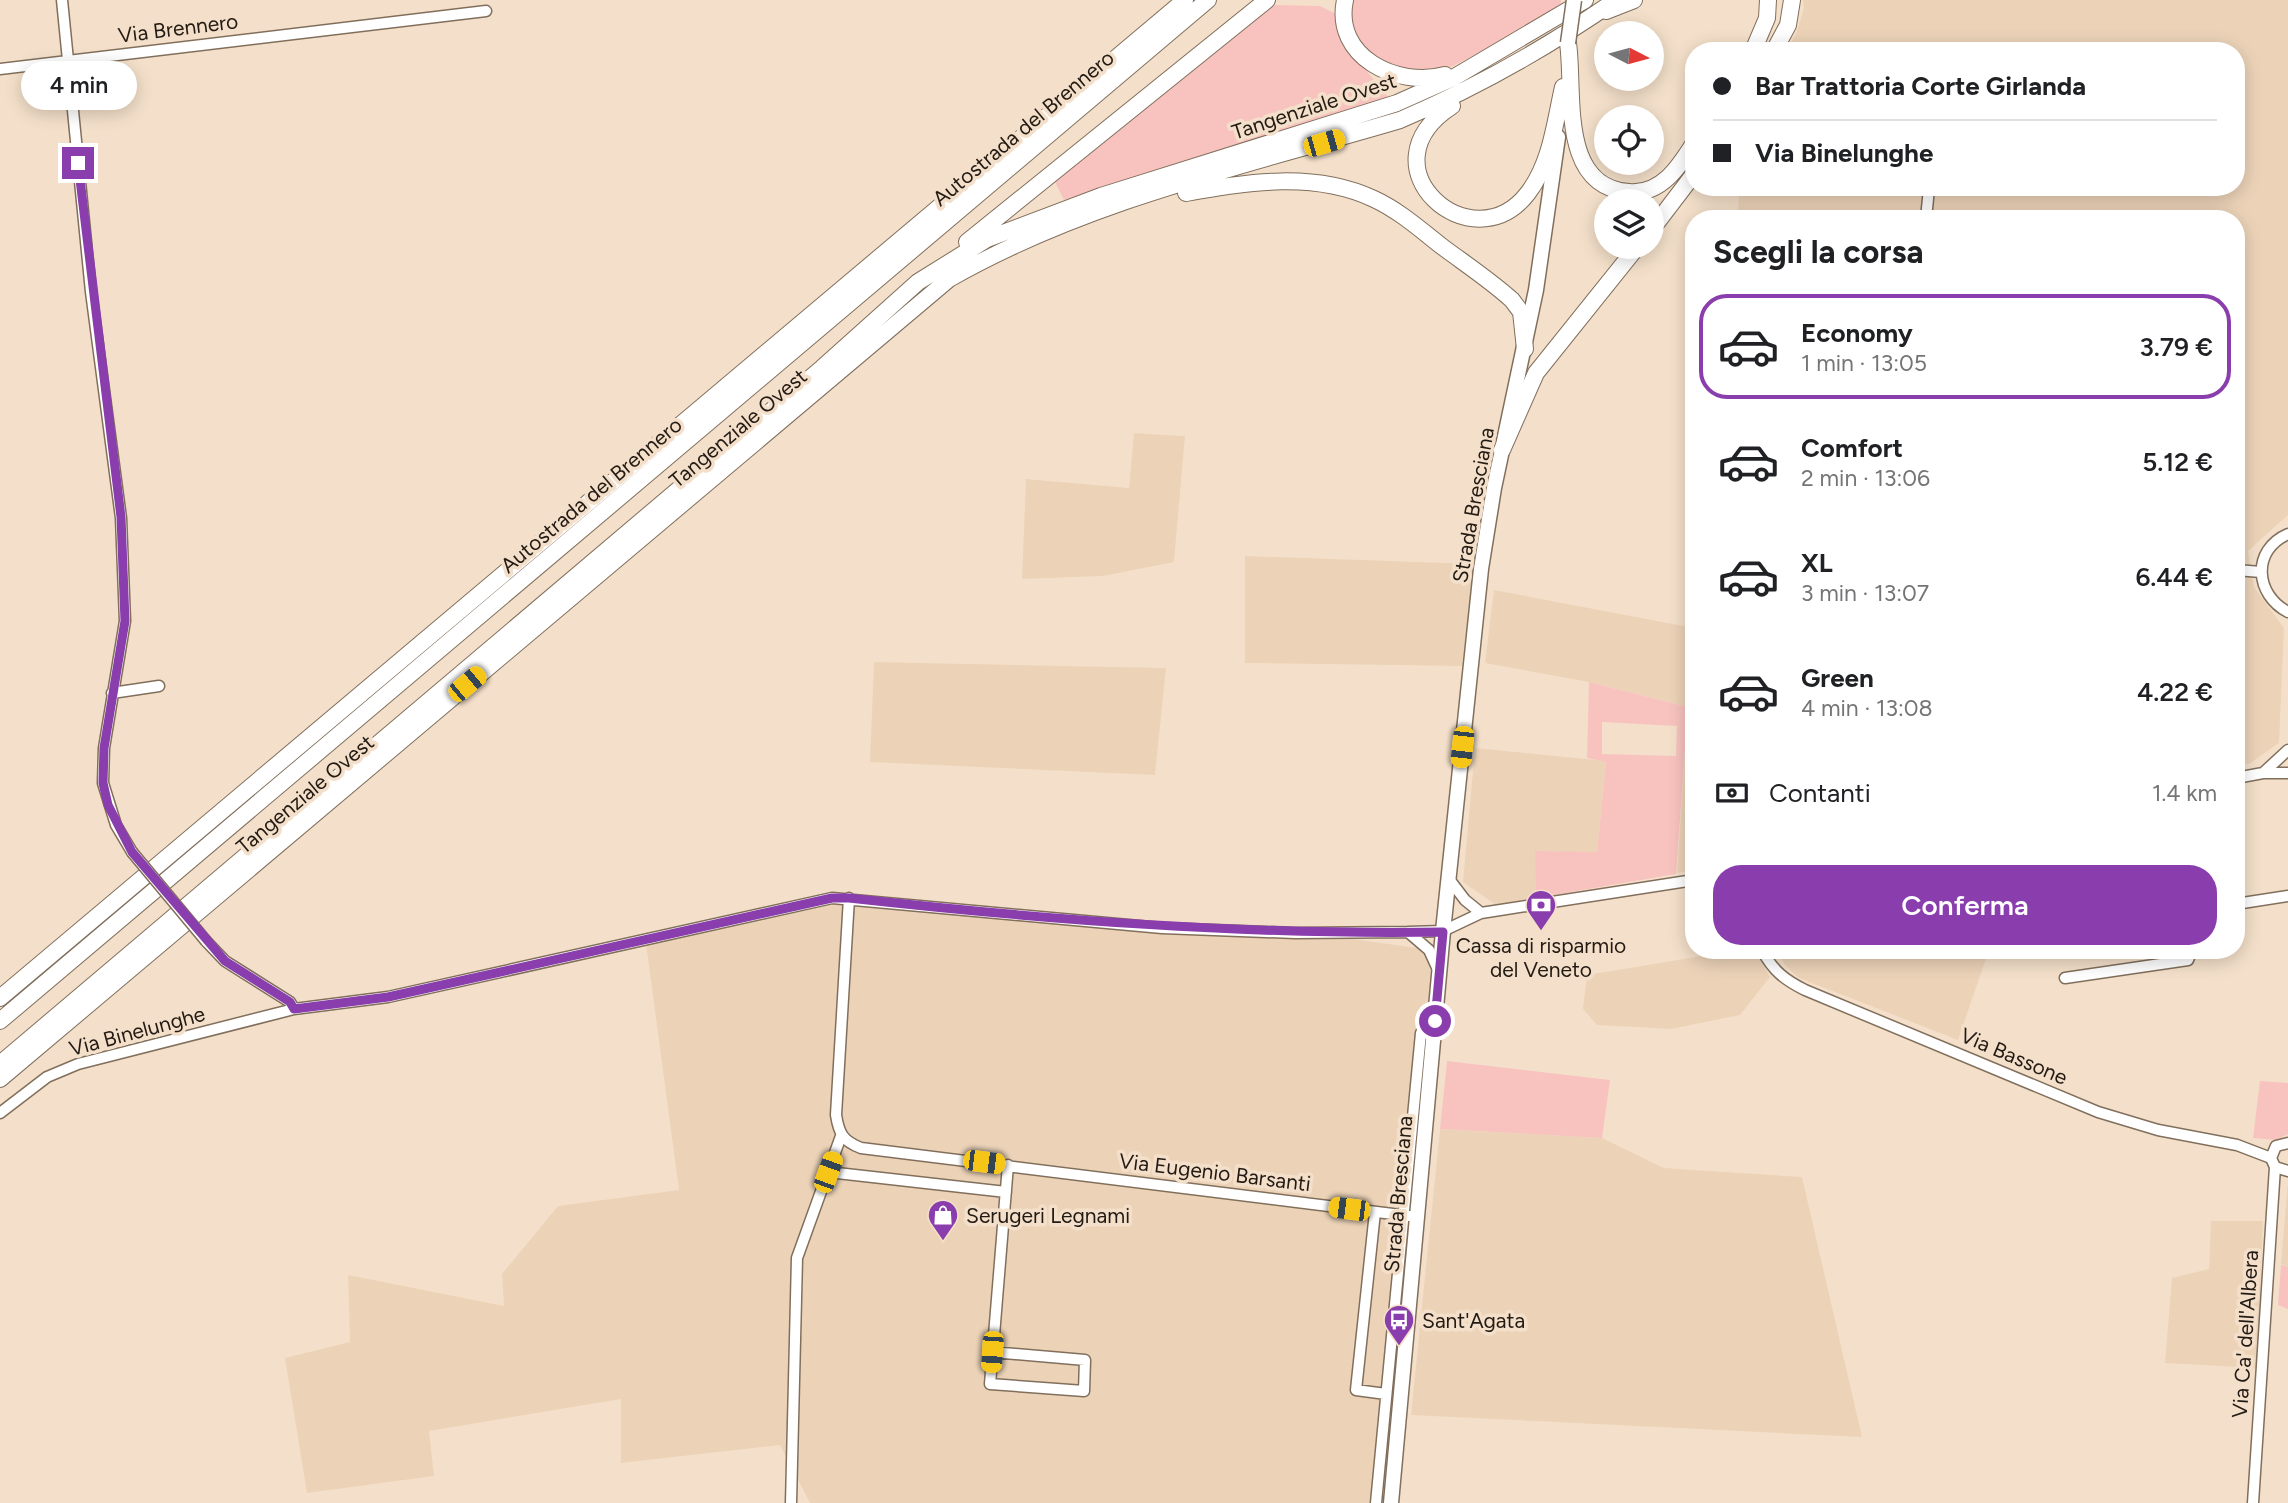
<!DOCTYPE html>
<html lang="it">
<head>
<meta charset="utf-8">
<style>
  body { margin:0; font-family:Figtree,sans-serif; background:#f2f2f2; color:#202124; height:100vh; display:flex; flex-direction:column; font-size:26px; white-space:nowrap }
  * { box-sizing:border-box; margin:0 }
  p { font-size:23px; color:#757577 }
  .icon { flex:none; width:38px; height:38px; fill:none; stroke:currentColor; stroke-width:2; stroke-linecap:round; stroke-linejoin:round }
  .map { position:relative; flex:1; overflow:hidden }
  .details { position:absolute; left:1685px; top:210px; width:560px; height:749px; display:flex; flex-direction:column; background:#fff; border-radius:28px; box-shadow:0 4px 18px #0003 }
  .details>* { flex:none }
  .banner { position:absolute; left:1685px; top:42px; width:560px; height:154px; border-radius:28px; box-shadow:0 4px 18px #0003; display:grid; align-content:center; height:154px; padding:0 28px; background:#fff }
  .needle { width:46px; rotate:96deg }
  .controls { position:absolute; left:1594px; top:21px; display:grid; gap:14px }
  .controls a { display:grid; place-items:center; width:70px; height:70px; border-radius:50%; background:#fff; box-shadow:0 4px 18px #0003; font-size:35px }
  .end { position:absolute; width:32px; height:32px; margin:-16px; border:9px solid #8a3dad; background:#fff; box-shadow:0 0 0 4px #fff }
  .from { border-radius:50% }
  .bubble { position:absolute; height:49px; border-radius:24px; background:#fff; box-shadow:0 4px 18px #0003; font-size:23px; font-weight:600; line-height:49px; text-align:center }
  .car { position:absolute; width:21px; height:42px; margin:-21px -10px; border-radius:9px; box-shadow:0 0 5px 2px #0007; background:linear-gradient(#f5c518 24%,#345 0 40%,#f5c518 0 76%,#345 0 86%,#f5c518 0) }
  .banner b { display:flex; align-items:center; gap:24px; height:66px; font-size:26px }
  .banner b+b { border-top:2px solid #e0e0e0 }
  .banner i { width:18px; height:18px; background:#202124 }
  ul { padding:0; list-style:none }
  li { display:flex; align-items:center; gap:21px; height:105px; margin:0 14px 10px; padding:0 14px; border:4px solid transparent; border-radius:28px }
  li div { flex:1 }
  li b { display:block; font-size:26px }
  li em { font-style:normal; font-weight:600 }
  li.selected { border-color:#8a3dad }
  li>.icon { width:63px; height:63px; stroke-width:1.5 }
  h2 { padding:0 28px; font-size:32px; line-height:84px }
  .pay { display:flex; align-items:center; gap:18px; height:77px; padding:0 28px; font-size:26px }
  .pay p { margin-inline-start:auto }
  .primary-button { display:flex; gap:14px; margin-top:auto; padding:14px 28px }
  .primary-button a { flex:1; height:80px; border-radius:28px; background:#8a3dad; color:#fff; font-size:28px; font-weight:600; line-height:80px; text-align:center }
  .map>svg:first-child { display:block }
</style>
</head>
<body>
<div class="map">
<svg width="2288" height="1503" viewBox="0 0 2288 1503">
  <rect width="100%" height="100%" fill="#f4e0ca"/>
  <path fill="#ecd3b8" d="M1803,0h485v515l-40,36 6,36 30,41 -5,115 -30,21 -12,2 -1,-547h-499l3,-32h496v-136h-450l10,-17 8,-26z
    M1134,433l51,3 -11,126 -71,14 -81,3 4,-100 103,9z
    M1245,556l229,8 -12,102 -217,-3z
    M1494,590l200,38v242l-17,3 11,-166 -99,-25 -104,-19z
    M874,662l292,6 -11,107 -285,-13z
    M1475,748l131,13 -9,92 -61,-2v47l-40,7 -33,-23z
    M841,902l328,33 169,2 79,11 9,9 5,14 -6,87 -43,445h-572l-30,-58 -159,18v-64l-192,32 5,45 -127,17 -22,-135 65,-16 -2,-67 156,31 -2,-32 56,-68 121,-16 -33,-246z
    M1738,950h16l16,27 -30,38 -69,14 -74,-4 -14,-16 4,-34z
    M1776,950h213l-31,90 -159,-62 -14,-13z
    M1440,1129l162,9 62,30 138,9 60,260 -451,-22z
    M2288,1181v86l-7,-3z
    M2211,1221h52l-6,147 -92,-5 7,-85 37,-9z"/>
  <path fill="#f8c3bf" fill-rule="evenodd" d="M1352,0h209l-1,10 -109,57c-43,10 -114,-8 -99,-67z
    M1273,5l47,1 16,8 6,27 47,57 -325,102 -9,-18z
    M1589,682l99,25 -12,167 -140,24 -1,-47 62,1 9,-90 -19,-4zM1602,722l75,4 -1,30 -74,-2z
    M1447,1061l163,19 -8,58 -162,-9z
    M2260,1081l28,2v51l-12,6 -23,-2z
    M2281,1265l7,2v42l-10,-4z"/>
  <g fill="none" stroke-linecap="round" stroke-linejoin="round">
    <g stroke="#816f5c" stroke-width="13">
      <path id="minor" d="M62,0l29,292 30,226 4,103 -21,127 -1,35 13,42 16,27
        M0,69l486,-58
        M1926,219l3,-31
        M2288,534c-37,16 -33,61 0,78
        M2236,570l25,2
        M112,693l47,-7
        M2263,773l25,-23
        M2236,778l27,-5h25
        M1449,879l16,21 16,13
        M849,898l-13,217c3,19 7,26 25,33l556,69
        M2236,904l52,-8
        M1408,932l21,18 11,24
        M206,941l19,20 65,41 4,7
        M1762,950c11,21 23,30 43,40l293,122 60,18 79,15 34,13
        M2065,978l123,-18 4,-10
        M0,1113l47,-36 31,-13 216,-55 94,-12 444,-99 330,30 133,5 113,-1 35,-1 38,-18 213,-33
        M2288,1143l-12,3 -5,12 4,9 13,4
        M828,1172l178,20
        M1375,1212l-19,178 30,4
        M992,1352l93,8 -1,31 -94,-7 18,-219
        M791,1503l6,-245 44,-122
        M1376,1503l45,-470 14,-12
        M2253,1503l22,-336"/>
    </g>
    <g stroke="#816f5c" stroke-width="17">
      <path id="major" d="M1391,1503l52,-572 38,-362 13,-81 42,-198 22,-153"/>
    </g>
    <g stroke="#816f5c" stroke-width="18">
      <path id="highway" d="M1345,0c-12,57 52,88 100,75
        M1606,11l28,-11
        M1568,43c7,48 -10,144 61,149 32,3 50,-25 65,-49
        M1753,51l14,-33 1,-18
        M1774,51l14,-26 4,-25
        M1452,106c-93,60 20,160 76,87 23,-30 27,-71 35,-106
        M1186,193c63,-11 128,-22 188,6 26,12 48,32 70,49 23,17 47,33 68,52l9,12 4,37
        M1652,229l42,-55
        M967,242l300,-242
        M1502,450l34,-77 101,-126
        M0,998l1185,-998
        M0,1021l1208,-1021
        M0,1064l822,-696 96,-86 69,-43 114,-43 296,-93 56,-25 132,-78
        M0,1079l949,-800c138,-79 299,-114 451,-159 76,-32 148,-73 216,-120"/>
    </g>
    <use href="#minor" stroke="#fff" stroke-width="10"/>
    <use href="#major" stroke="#fff" stroke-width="14"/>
    <use href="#highway" stroke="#fff" stroke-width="16"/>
    <g stroke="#816f5c" stroke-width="13" stroke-linecap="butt">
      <path id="minor-bridge" d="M132,852l74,89"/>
    </g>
    <g stroke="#816f5c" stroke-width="17" stroke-linecap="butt">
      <path id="major-bridge" d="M1568,43l6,-43"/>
    </g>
    <use href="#minor-bridge" stroke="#fff" stroke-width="10"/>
    <use href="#major-bridge" stroke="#fff" stroke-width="14"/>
  </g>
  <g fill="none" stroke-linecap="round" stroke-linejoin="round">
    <path stroke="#8a3dad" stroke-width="9" d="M78,163l43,354 4,104 -21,127 -1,35 5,22 24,47 93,109 65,41 4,7 94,-12 444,-99h17c198,22 395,37 594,34l-8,89"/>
  </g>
  <defs>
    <g id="bank-pin" transform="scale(1.575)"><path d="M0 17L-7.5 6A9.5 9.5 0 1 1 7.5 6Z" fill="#8a3dad" stroke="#f4e0ca"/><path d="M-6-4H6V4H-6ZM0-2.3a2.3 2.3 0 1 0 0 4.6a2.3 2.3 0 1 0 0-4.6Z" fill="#fff"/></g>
    <g id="shop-pin" transform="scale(1.575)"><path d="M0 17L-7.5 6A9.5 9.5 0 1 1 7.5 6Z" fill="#8a3dad" stroke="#f4e0ca"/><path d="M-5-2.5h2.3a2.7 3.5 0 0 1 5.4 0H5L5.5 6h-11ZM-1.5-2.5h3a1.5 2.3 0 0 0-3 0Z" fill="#fff"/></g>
    <g id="bus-pin" transform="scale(1.575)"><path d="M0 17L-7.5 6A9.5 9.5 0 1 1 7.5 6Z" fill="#8a3dad" stroke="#f4e0ca"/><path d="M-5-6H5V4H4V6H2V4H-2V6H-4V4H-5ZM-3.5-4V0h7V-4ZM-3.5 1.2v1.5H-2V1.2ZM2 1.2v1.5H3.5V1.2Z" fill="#fff"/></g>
  </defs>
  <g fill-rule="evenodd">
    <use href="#bank-pin" x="1541" y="905"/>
    <use href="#shop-pin" x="943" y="1215"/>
    <use href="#bus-pin" x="1399" y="1320"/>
  </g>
  <g text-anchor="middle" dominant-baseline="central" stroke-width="7" stroke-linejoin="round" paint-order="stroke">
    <g font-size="21" fill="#221a13" stroke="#f4e0ca">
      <text transform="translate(178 28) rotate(-7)">Via Brennero</text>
      <text transform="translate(1314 106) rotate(-18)">Tangenziale Ovest</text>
      <text transform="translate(1023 128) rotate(-40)">Autostrada del Brennero</text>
      <text transform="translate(738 428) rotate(-40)">Tangenziale Ovest</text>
      <text transform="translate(591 495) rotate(-40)">Autostrada del Brennero</text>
      <text transform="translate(1473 505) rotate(-80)">Strada Bresciana</text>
      <text transform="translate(305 794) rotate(-40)">Tangenziale Ovest</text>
      <text transform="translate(137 1031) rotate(-15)">Via Binelunghe</text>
      <text transform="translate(2014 1056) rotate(23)">Via Bassone</text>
      <text transform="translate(1215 1172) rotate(7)">Via Eugenio Barsanti</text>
      <text transform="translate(1398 1194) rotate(-85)">Strada Bresciana</text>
      <text transform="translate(2245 1334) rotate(-86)">Via Ca' dell'Albera</text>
    </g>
    <g font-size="21" fill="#221a13" stroke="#f4e0ca" text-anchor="start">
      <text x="1541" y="945" text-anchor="middle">Cassa di risparmio<tspan x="1541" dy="24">del Veneto</tspan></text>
      <text x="966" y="1215">Serugeri Legnami</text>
      <text x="1422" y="1320">Sant'Agata</text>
    </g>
  </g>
</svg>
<div class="controls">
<a><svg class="needle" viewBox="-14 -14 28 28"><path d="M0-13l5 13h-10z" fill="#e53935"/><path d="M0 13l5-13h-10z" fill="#757577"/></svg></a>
<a><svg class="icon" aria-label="locate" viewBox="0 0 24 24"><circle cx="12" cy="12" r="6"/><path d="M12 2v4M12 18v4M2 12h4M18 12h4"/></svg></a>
<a><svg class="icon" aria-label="layers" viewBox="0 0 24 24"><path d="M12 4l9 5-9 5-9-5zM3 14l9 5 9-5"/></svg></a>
</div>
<i class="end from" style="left:1435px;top:1021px"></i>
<i class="end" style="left:78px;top:163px"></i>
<div class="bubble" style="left:21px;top:61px;width:116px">4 min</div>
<i class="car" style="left:1324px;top:143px;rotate:74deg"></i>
<i class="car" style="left:467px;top:684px;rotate:50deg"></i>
<i class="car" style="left:1462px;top:747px;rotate:186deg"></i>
<i class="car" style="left:984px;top:1162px;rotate:97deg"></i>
<i class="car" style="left:828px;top:1172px;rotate:20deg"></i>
<i class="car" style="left:1349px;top:1209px;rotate:277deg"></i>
<i class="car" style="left:992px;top:1352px;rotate:184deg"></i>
<div class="banner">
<b><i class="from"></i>Bar Trattoria Corte Girlanda</b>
<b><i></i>Via Binelunghe</b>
</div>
<section class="details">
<h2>Scegli la corsa</h2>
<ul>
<li class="selected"><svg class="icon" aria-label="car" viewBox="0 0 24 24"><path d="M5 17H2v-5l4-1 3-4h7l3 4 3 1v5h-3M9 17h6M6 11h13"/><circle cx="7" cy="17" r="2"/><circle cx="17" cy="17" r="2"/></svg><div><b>Economy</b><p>1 min · 13:05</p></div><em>3.79 €</em></li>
<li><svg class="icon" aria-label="car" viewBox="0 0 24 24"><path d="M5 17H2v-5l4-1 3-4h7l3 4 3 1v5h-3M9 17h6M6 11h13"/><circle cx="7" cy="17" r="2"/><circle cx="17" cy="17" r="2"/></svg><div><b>Comfort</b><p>2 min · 13:06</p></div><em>5.12 €</em></li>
<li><svg class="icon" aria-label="car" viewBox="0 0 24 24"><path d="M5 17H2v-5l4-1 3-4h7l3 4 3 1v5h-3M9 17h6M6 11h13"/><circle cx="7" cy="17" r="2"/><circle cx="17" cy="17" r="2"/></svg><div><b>XL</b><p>3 min · 13:07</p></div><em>6.44 €</em></li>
<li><svg class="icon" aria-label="car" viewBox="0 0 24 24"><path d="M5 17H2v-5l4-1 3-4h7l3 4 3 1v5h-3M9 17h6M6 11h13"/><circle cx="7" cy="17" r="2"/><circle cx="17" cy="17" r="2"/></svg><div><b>Green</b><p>4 min · 13:08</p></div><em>4.22 €</em></li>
</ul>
<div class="pay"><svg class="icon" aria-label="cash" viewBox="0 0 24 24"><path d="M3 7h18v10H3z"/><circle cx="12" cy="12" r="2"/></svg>Contanti<p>1.4 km</p></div>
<div class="primary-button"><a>Conferma</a></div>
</section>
</div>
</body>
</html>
